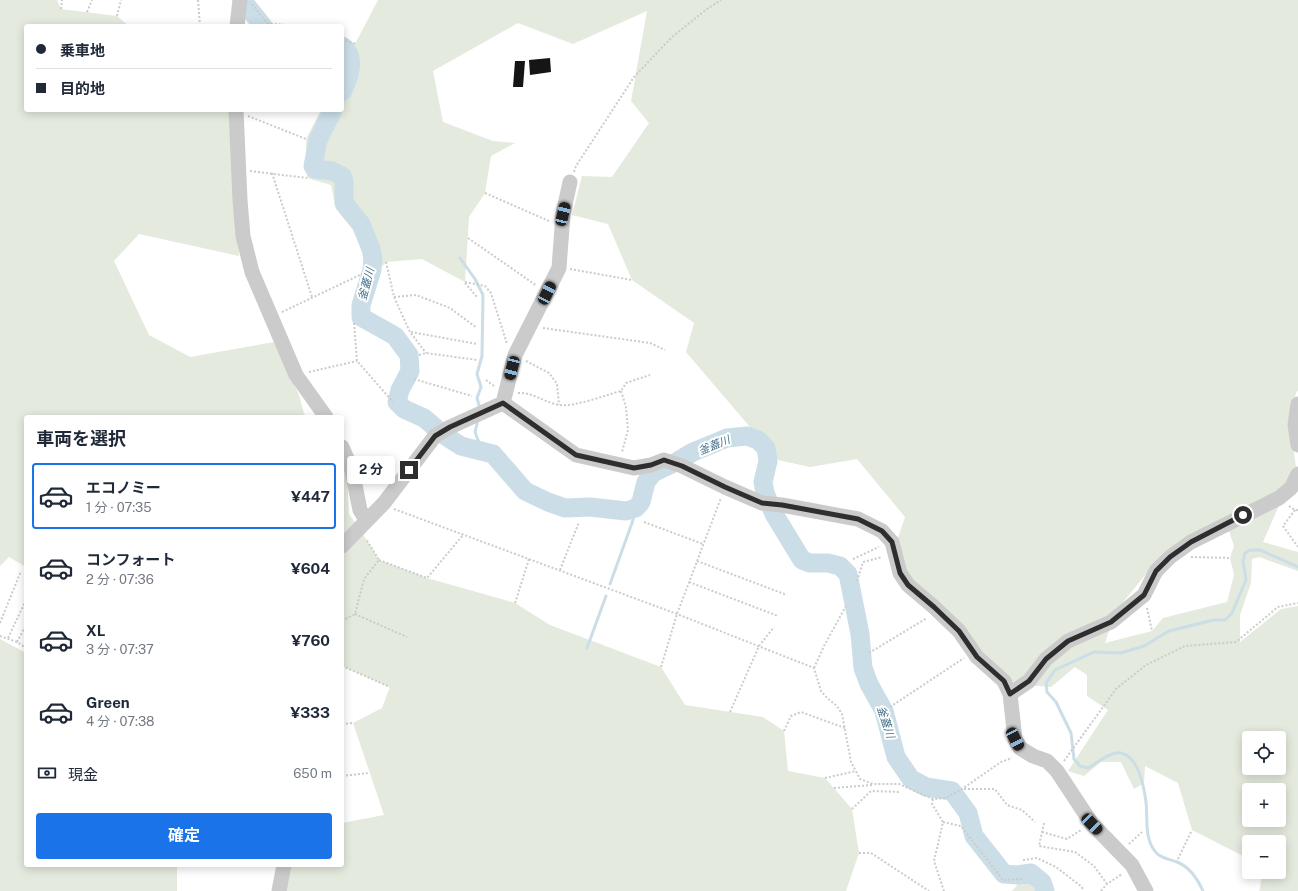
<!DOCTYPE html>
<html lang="ja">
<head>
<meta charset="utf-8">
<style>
  body { margin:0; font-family:"Public Sans","Noto Sans JP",sans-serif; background:#f6f6f7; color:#1f2937; height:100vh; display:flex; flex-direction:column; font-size:15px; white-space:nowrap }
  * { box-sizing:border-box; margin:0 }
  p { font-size:13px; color:#747a83 }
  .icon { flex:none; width:22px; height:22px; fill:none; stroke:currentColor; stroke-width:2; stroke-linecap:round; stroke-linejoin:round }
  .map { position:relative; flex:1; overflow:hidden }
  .side { position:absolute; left:24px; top:415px; width:320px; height:452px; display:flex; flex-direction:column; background:#fff; border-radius:4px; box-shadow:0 2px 10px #0003 }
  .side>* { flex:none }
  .banner { position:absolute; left:24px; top:24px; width:320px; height:88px; border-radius:4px; box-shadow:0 2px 10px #0003; display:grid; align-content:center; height:88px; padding:0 12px; background:#fff }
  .tools { position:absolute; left:1242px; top:731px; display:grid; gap:8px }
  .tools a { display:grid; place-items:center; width:44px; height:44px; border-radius:4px; background:#fff; box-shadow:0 2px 10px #0003; font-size:20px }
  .end { position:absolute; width:18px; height:18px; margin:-9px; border:5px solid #2e2e2e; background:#fff; box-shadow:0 0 0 2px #fff }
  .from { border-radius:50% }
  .bubble { position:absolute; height:28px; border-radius:4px; background:#fff; box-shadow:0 2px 10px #0003; font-size:13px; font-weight:700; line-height:28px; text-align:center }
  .car { position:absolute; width:12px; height:24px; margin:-12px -6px; border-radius:5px; box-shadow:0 0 3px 1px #0007; background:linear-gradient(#222 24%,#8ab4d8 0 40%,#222 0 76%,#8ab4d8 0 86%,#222 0) }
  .banner b { display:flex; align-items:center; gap:14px; height:38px; font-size:15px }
  .banner b+b { border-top:1px solid #e0e1e3 }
  .banner i { width:10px; height:10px; background:#1f2937 }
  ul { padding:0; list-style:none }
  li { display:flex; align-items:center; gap:12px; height:66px; margin:0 8px 6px; padding:0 4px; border:2px solid transparent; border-radius:4px }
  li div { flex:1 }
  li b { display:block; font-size:15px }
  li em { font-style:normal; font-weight:700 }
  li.selected { border-color:#1a73e8 }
  li>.icon { width:36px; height:36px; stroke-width:1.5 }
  h2 { padding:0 12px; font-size:18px; line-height:48px }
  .pay { display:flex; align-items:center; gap:10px; height:44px; padding:0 12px; font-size:15px }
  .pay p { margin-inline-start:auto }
  .cta { display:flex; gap:8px; margin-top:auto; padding:8px 12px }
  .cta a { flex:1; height:46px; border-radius:4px; background:#1a73e8; color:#fff; font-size:16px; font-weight:700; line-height:46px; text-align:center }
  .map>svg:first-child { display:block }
</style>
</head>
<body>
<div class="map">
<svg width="1298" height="891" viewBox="0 0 1298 891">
  <rect width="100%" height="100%" fill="#fff"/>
  <path fill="#e4eadd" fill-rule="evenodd" d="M0,0h57l4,9 56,7 12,10h-103v84h205l8,146 -100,-22 -25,27 35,74 41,22 84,-15 25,53 6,22h-279v150l-17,-10 -9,9z
    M378,0h920v390l-2,3 -6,32 6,42 -33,75 35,10v19l-39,-14 -7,2 -1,24 -11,32v27l41,-33 17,-3v285h-39l1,-2 2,-17h17v-30h-30v17l-57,-29 -14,-47 -33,-17 -1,17 -10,6 -13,-27h-20l-17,14 -16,-5 40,-61 -21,-14v-21l-12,-8 -24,20 -34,-3 -20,-12 -89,-93 -12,-35 9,-27 -48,-58 -47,8 -32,-7 -92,-108 8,-29 -62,-43 -24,-56 -36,-9 10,-39 30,1 37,-54 -18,-22 16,-90 -74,33 -55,-21 -85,48 10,51 50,19 22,2 -24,13 -6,37 -16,24 -4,65 -43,-23 -36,3 -8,9 -14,2 -1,-31 -27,-33 -5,-24 -24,-7 -1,-39 15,-29h21v-41zM1225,519l9,27 -4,12 4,17 -7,27 -64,16 -11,13 -47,12 10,-31 49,-60zM1249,738h30v30h-30zM1249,790h30v30h-30z
    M342,470l5,2 2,42 10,14 20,32 48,18 88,25 35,22 111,42 24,38 78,12 21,14 4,40 37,7 27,31 7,44 -13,38h-563l5,-26h54v-42l42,-8 -31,-92 29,-15 8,-21 -48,-21z
    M0,639l26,14v212h151v26h-177z
    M1022,879l11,3 3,9h-25l2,-1z"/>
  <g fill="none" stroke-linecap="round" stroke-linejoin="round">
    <path stroke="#cbdee8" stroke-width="3" d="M460,258l15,21 8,16 -1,61 -5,18 4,13 -4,11 3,11
      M478,420l-3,12 7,19
      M610,584l22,-61 4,-15
      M587,648l19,-52
      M1203,891c-5,-11 -13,-24 -26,-29 -8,-3 -18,-4 -23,-12 -10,-15 -6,-32 -8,-48 -2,-15 -7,-45 -25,-49 -11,-2 -24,10 -33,15l-8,-2 -6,-7 -3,-26 -15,-31 -9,-10 -1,-9 9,-13 39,-18 27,1 23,-7 25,-15 45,-11h11l7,-7 14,-33 -3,-19 2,-8 5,-3h10l38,17"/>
    <path stroke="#cbdee8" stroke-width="19" d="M242,0l21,26
      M342,46c15,11 7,33 0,46
      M333,110l-15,30 -5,26 2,3 17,2 10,5 2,5v22l17,21 10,25 2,9 -1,12 -11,35v12l34,19 14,19 1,16 -10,19 -3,12 7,7 20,9 20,17 17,11 32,8 32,37 23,11 17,6 25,-1 36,4 10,-3 5,-6 5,-20 7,-9 25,-12 15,-9 34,-14 20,-2 11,4 8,8 2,13 -5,21 2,11 9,21 28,46 8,3h18l12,3 8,8 12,60 3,34 6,16 15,27 12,46 15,22 15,8 26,4 16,22 6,23 30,38 14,1 13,-2 11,9 3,9"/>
  </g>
  <path fill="#151515" d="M550,58l1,14 -21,3 -1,-15z
    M515,61h10l-2,26h-10z"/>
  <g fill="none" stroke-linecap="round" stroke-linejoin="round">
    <path stroke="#cbcbcb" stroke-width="2" stroke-dasharray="2 2" stroke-linecap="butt" d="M198,0l2,26
      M252,4l15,19 26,3
      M61,9l1,-9
      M87,12l5,-12
      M117,16l4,-16
      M342,39l14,5
      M248,116l58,23
      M250,171l57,7
      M574,172l2,-6 58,-89 38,-40 35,-28 14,-9
      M272,173l40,124
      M485,193l64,28
      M468,238l69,48
      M386,262l8,35 16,35 16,21
      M570,269l62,11
      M465,282l20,4 6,7 16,51
      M465,283l12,14
      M394,297l22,-2 34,13 27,20
      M282,312l82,-39
      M354,323l3,38 36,41
      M543,328l107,15 15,7
      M411,332l66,12
      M419,355l7,-2 51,7
      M526,361l23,12 8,11 2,21
      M309,372l48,-11
      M414,379l58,17
      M486,380l8,6
      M621,391l5,16 2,23 -6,22
      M518,393c15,-1 27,10 42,12 15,2 46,-10 61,-14l5,-8 24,-8
      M1289,506l6,4h3
      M394,509l283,105 137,54 7,23 6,7 10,8 5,8 9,48 9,17 13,5h26l34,15 13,-1 16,-9 39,-27 11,-4
      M1295,510l-12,16 15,21
      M644,522l59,22
      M1191,557l39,1
      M853,559l26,-12
      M379,560l48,18 36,-43
      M697,561l90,34
      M560,570l19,-48
      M857,581l6,-19 19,-5
      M689,582l89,34
      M515,603l14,-44
      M1147,608l5,23
      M355,614l52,23
      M342,621l13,-7 9,-35 15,-19 -13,-21
      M0,623l21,-52
      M0,636l17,6 9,6
      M8,638l18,-38
      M17,642l9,-17
      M869,653l58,-35
      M342,666l48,21
      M661,667l16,-53 44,-116
      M814,668l10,-22 22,-40
      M890,707l74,-49
      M730,712l29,-66 15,-19
      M342,724l11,-1
      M784,731l7,-15 10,-4 44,16
      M1064,761l52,-72 30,-24 39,-19 51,-4 42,-35 20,-4
      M342,776l27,-3
      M825,778l31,-7
      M834,788l38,-3
      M964,789h31l12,16 15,5 13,12
      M933,799l-1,5 11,18 -9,39 10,30
      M852,809l19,-18 29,1
      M943,822l18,4 42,54 19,-1
      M1044,823l-5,23 36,6 19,14 13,18
      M1042,832l25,7 14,-9
      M1129,844l13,-12
      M859,853h12l58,38
      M1178,859l14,-29
      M1023,860l14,-2 19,9 26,20 1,4
      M1101,891l6,-7 15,-10"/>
    <path stroke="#cbcbcb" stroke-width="15" d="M237,26l3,-26
      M236,110l4,90 3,36 9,36 44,103 30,42
      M503,403l73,52 58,13 17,-3 13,-5 18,6 43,21 37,16 20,2 76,14 24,12 10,11 8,31 8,12 26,22 25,24 18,26 27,24 6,13 5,45 5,9 13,8 14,5 10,10 35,53 40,41 14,26
      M503,403l12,-48 44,-87 4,-54 7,-32
      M1298,404l-3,21 3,20
      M342,447l10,23 8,40 6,10
      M342,546l42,-43 51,-67 15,-9 53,-24
      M1010,694l19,-13 17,-22 22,-18 43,-19 33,-27 12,-24 14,-14 21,-15 88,-44 12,-10 7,-14
      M279,891l5,-26"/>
  </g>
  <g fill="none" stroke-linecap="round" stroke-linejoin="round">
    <path stroke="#2e2e2e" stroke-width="5" d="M409,470l26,-34 15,-9 53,-24 73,52 58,13 17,-3 13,-5 18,6 43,21 37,16 20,2 76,14 24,12 10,11 8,31 8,12 26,22 25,24 18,26 27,24 6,13 19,-13 17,-22 22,-18 43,-19 33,-27 12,-24 14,-14 21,-15 52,-27"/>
  </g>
  <g text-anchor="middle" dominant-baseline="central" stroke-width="4" stroke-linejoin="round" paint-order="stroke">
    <g font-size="11" font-style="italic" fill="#447188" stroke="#fff">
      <text transform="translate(366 284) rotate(-75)">釜蓋川</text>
      <text transform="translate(714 445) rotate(-22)">釜蓋川</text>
      <text transform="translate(886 722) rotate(72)">釜蓋川</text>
    </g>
  </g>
</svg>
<div class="tools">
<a><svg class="icon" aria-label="locate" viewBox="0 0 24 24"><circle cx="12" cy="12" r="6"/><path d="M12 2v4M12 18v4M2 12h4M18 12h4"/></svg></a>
<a>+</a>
<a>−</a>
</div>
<i class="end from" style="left:1243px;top:515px"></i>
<i class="end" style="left:409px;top:470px"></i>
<div class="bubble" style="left:347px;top:456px;width:48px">2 分</div>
<i class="car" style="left:563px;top:214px;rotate:13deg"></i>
<i class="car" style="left:547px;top:293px;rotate:26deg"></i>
<i class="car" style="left:512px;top:368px;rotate:194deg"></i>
<i class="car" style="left:1015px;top:739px;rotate:153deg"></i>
<i class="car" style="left:1092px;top:824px;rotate:136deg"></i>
<div class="banner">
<b><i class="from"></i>乗車地</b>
<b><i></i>目的地</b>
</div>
<section class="side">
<h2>車両を選択</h2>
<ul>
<li class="selected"><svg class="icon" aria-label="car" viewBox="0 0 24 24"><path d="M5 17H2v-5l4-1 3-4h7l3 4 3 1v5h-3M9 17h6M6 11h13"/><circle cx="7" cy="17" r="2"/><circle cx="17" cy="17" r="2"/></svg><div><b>エコノミー</b><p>1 分 · 07:35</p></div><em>¥447</em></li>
<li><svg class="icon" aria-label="car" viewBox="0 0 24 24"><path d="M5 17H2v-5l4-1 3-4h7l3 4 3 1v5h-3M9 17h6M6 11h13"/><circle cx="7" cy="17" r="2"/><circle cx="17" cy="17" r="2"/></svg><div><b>コンフォート</b><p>2 分 · 07:36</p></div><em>¥604</em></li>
<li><svg class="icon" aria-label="car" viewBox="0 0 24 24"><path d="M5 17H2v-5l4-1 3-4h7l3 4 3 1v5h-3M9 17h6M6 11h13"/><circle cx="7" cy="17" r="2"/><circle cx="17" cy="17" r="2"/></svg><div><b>XL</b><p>3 分 · 07:37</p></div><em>¥760</em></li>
<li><svg class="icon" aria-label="car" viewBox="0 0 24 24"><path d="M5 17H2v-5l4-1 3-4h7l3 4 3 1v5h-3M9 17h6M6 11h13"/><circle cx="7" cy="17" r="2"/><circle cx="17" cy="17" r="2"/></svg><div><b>Green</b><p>4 分 · 07:38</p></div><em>¥333</em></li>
</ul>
<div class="pay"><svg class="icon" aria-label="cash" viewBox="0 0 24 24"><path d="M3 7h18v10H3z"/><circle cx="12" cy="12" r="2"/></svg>現金<p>650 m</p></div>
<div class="cta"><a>確定</a></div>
</section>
</div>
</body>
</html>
